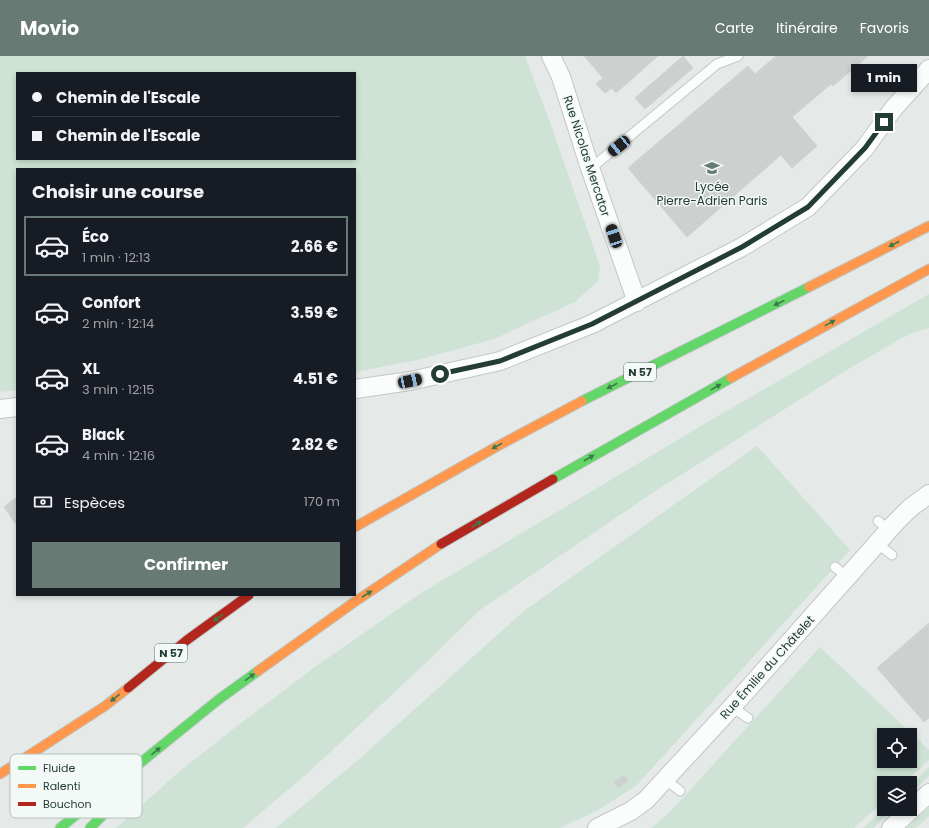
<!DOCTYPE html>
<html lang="fr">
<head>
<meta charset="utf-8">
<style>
  body { margin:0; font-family:Poppins,sans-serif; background:#20242c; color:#f1f3f6; height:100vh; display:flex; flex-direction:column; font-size:15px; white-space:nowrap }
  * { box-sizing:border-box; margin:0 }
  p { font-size:13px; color:#9ea1a6 }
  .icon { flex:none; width:22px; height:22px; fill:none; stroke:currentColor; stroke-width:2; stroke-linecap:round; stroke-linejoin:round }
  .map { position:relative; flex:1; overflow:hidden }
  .drawer { position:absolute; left:16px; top:112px; width:340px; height:428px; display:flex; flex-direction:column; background:#171b24; border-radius:0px; box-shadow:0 2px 6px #0003 }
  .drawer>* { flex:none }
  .banner { position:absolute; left:16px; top:16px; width:340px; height:88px; border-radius:0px; box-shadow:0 2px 6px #0003; display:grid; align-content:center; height:88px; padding:0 16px; background:#171b24 }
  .buttons { position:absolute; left:877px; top:672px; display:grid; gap:8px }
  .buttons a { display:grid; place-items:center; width:40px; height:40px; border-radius:0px; background:#171b24; box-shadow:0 2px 6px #0003; font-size:20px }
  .end { position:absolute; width:18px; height:18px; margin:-9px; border:5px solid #233d36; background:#fff; box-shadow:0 0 0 2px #fff }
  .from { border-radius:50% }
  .bubble { position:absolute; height:28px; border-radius:0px; background:#171b24; box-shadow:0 2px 6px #0003; font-size:13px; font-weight:700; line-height:28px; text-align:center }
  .car { position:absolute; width:12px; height:24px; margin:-12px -6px; border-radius:5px; box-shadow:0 0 3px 1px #0007; background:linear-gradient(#222 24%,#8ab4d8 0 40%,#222 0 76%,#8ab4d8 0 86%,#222 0) }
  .banner b { display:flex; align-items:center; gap:14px; height:38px; font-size:15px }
  .banner b+b { border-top:1px solid #363941 }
  .banner i { width:10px; height:10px; background:#f1f3f6 }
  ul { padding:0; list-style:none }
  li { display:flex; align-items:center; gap:12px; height:60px; margin:0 8px 6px; padding:0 8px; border:2px solid transparent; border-radius:0px }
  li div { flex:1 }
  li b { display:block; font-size:15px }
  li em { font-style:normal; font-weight:700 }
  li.on { border-color:#677a74 }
  li>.icon { width:36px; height:36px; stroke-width:1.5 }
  h2 { padding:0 16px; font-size:18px; line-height:48px }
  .pay { display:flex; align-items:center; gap:10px; height:44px; padding:0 16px; font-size:15px }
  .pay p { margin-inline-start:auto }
  .action { display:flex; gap:8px; margin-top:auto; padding:8px 16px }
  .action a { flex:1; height:46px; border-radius:0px; background:#677a74; color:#fff; font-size:16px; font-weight:700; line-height:46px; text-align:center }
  header { display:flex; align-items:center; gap:24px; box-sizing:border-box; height:56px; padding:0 20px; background:#677a74; color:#fff }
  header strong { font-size:19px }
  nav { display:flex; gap:22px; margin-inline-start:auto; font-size:14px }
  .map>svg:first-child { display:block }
</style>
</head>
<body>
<header>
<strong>Movio</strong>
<nav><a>Carte</a><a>Itinéraire</a><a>Favoris</a></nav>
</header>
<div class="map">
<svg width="929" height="772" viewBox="0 0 929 772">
  <rect width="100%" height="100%" fill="#e5eae8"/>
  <path fill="#cee3d5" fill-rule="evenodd" d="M0,0h525l26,69 49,141 -2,15 -23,21 -81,37 -76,21 -63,12v-203h-338v221l-17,2zM17,17h338v86h-338z
    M929,238v34l-20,6 -64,37 -188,119 -177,120 -51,50 -119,111 -67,57h-127l64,-57 61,-48 74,-56 106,-74 290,-173z
    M757,390l93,104 -213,235 -37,24 -40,19h-284l82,-68 167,-150z
    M820,591l109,103v10l-25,23h-20v18l-30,27h-203l18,-15zM884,679h26v26h-26z
    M929,711v9l-19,18v-9z
    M929,751v9l-13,12h-10z
    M884,753h10l-21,19h-10z"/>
  <path fill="#ccd1cf" stroke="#ced3d1" d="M584,0h74l-42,37 -4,-5 -7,5 -9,-9 7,-6z
    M683,0l10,12 -48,41 -10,-11z
    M776,0h92l-35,30 -2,-2 -39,33 25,29 -25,22 -11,-13 -94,82 -59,-69 120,-102 7,8z
    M17,441v29l-13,-19z
    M929,567v95l-5,4 -47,-54z
    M624,719l4,6 -10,7 -4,-6z"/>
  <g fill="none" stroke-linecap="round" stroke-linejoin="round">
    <g stroke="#c2c7c5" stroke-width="11">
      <path id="lane" d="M590,113l127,-105 21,-8
        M878,465l11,9
        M877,487l15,12
        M835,511l12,10
        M732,651l16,11
        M665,723l15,12"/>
    </g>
    <g stroke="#c2c7c5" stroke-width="20">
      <path id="street" d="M551,0l10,21 28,88 48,137
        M355,333l55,-8 90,-20 92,-37 150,-77 66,-40 57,-59 28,-39 36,-40
        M0,353l17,-2
        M597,772l34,-17 15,-11 86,-93 163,-184 15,-15 19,-14
        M891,772l38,-35"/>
    </g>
    <g stroke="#bdc6c3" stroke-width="11">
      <path id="fast" d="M582,345l227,-114
        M553,423l178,-101
        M60,772l158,-128 40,-29
        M90,772l46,-46"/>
    </g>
    <g stroke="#bdc6c3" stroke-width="11">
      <path id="slow" d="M809,231l120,-61
        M731,322l198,-109
        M355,471l141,-80 86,-46
        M258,615l95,-68 88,-59
        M0,718l105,-68 23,-18"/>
    </g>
    <g stroke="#bdc6c3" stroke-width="11">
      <path id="jam" d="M441,488l112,-65
        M128,632l59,-48 62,-45"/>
    </g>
    <use href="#lane" stroke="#fbfcfc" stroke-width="9"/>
    <use href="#street" stroke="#fbfcfc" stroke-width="18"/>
    <use href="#fast" stroke="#63d668" stroke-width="9"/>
    <use href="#slow" stroke="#ff974d" stroke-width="9"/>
    <use href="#jam" stroke="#b3261e" stroke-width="9"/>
  </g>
  <defs><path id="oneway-solid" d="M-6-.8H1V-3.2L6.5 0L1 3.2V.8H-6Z"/></defs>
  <g fill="#3d7a4a">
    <use href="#oneway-solid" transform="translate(894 188) rotate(153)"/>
    <use href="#oneway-solid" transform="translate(779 247) rotate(154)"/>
    <use href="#oneway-solid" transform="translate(830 267) rotate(-29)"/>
    <use href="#oneway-solid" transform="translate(612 330) rotate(152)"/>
    <use href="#oneway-solid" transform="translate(716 331) rotate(-29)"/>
    <use href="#oneway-solid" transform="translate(497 390) rotate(152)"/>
    <use href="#oneway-solid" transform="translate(589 402) rotate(-30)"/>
    <use href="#oneway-solid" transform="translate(477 468) rotate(-30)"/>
    <use href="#oneway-solid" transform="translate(367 538) rotate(-33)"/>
    <use href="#oneway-solid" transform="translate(218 562) rotate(144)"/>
    <use href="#oneway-solid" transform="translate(250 621) rotate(-36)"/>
    <use href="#oneway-solid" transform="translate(115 642) rotate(141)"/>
    <use href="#oneway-solid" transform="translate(156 695) rotate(-39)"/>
  </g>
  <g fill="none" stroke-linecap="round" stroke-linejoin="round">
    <path stroke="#233d36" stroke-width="5" d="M440,318l60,-13 92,-37 150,-77 66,-40 57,-59 19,-26"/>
  </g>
  <defs>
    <g id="school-bare" transform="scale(1.2)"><path d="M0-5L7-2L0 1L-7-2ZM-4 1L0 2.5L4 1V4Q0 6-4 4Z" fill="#677a74" stroke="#f3f9f6" stroke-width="2.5" paint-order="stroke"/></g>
  </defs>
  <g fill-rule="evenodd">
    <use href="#school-bare" x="712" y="112"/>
  </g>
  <g text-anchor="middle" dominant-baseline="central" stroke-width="3" stroke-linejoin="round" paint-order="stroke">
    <g fill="#f3f9f6" stroke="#617570" stroke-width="1">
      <rect x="624" y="307" width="32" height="18" rx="3"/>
      <rect x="155" y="588" width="32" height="18" rx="3"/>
    </g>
    <g font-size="11" font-weight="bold" fill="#233d36">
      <text x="640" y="316">N 57</text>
      <text x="171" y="597">N 57</text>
    </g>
    <g font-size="12" fill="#233d36" stroke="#f3f9f6">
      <text transform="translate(587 100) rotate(72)">Rue Nicolas Mercator</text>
      <text transform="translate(767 611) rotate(-48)">Rue Émilie du Châtelet</text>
    </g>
    <g font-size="12" fill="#233d36" stroke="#f3f9f6">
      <text x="712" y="130">Lycée<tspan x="712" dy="14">Pierre-Adrien Paris</tspan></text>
    </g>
  </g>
  <rect x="10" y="698" width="132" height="64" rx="6" fill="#f3f9f6" stroke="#b5c1bc" stroke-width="1"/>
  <rect x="18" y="710" width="18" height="4" fill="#63d668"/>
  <rect x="18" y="728" width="18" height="4" fill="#ff974d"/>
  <rect x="18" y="746" width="18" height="4" fill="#b3261e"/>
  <g font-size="11" fill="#233d36">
    <text x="43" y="716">Fluide</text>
    <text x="43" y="734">Ralenti</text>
    <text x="43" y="752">Bouchon</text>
  </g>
</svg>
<div class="buttons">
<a><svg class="icon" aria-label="locate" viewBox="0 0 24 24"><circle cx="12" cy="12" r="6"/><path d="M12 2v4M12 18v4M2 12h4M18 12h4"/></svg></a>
<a><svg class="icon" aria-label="layers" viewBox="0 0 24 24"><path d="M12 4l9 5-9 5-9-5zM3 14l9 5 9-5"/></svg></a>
</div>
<i class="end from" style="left:440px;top:318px"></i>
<i class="end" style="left:884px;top:66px"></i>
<div class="bubble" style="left:851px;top:8px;width:66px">1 min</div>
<i class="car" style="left:619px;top:90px;rotate:231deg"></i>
<i class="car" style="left:614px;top:180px;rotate:341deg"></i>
<i class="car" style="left:410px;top:325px;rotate:78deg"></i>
<div class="banner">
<b><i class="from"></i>Chemin de l'Escale</b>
<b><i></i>Chemin de l'Escale</b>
</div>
<section class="drawer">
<h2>Choisir une course</h2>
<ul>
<li class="on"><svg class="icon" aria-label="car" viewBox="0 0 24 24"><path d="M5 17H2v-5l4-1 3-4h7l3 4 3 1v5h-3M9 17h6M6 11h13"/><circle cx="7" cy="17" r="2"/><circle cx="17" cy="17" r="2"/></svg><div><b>Éco</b><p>1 min · 12:13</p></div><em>2.66 €</em></li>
<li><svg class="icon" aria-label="car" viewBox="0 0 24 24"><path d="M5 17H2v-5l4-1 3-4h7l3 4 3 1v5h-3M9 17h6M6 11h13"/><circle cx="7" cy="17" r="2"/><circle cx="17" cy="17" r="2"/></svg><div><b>Confort</b><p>2 min · 12:14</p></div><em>3.59 €</em></li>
<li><svg class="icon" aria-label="car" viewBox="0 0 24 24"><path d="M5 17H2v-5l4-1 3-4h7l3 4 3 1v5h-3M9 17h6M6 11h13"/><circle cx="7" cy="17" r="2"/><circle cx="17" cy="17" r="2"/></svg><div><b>XL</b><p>3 min · 12:15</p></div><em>4.51 €</em></li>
<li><svg class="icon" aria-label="car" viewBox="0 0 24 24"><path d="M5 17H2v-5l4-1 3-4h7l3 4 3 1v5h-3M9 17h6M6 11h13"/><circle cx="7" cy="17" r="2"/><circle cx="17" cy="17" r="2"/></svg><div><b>Black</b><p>4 min · 12:16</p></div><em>2.82 €</em></li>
</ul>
<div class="pay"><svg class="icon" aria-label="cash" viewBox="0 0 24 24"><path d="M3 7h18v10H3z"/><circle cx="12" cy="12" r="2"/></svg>Espèces<p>170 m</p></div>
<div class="action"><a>Confirmer</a></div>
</section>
</div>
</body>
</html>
